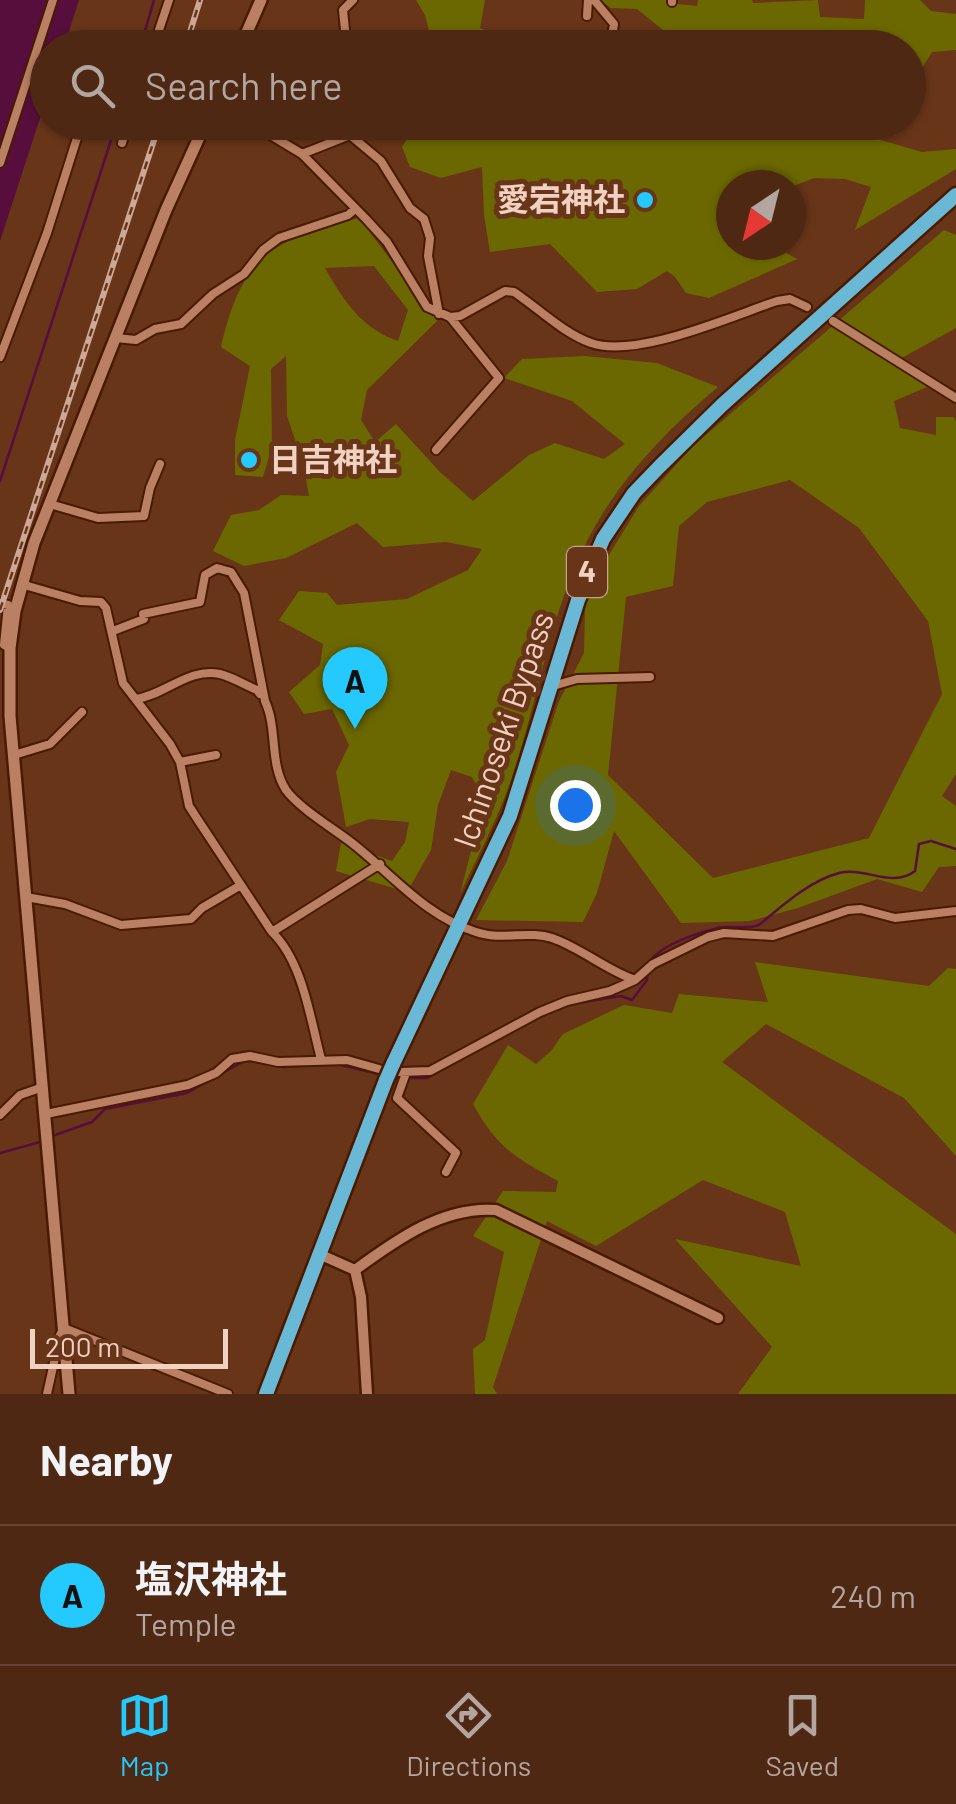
<!DOCTYPE html>
<meta charset="utf-8">
<style>
body{margin:0;font-family:Barlow,"Noto Sans JP",sans-serif;background:#583421;color:#f1f3f6}
.compass{position:absolute;left:716px;top:170px;width:90px;height:90px;border-radius:50%;background:#4e2813;box-shadow:0 2px 8px #0004;rotate:215deg}
.scale{position:absolute;left:30px;bottom:25px;width:198px;box-sizing:border-box;padding-left:10px;border:5px solid #f1d1c2;border-top:0;font-size:28px;line-height:35px;white-space:nowrap;color:#f1d1c2;-webkit-text-stroke:8px #683519;paint-order:stroke}
.you{position:absolute;left:575px;top:805px;width:35px;height:35px;margin:-25px;border:8px solid #fff;border-radius:50%;background:#1a73e8;box-shadow:0 0 0 15px #1a73e833}
.badge{display:grid;place-items:center;width:65px;height:65px;border-radius:50%;background:#24c9fe;color:#111;font-size:32px;font-weight:700}
.pin{position:absolute;translate:-50% -82px;filter:drop-shadow(0 2px 5px #0008)}
.pin::after{content:'';position:absolute;top:52px;width:35px;height:30px;background:inherit;clip-path:polygon(0 0,100% 0,50% 100%)}
.list{margin:0;padding:0;list-style:none}
h2{display:flex;justify-content:space-between;align-items:center;height:130px;margin:0;padding:0 40px;font-size:42px}
h2 small{font-size:32px;font-weight:400;color:#b3a6a0}
.list li{display:grid;grid-template-columns:65px 1fr auto;gap:30px;align-items:center;box-sizing:border-box;height:140px;padding:0 40px;border-top:2px solid #654433}
.list b{display:block;font-size:38px;white-space:nowrap}
.list p{margin:0;font-size:32px;white-space:nowrap;color:#b3a6a0}
.list em{font-size:32px;font-style:normal;color:#b3a6a0}
.icon{flex:none;width:55px;height:55px;fill:none;stroke:currentColor;stroke-width:2;stroke-linecap:round;stroke-linejoin:round}
.map{position:relative;flex:none;width:956px;height:1394px;overflow:hidden}
.search{position:absolute;background:#4e2813;box-shadow:0 2px 8px #0004;left:30px;right:30px;top:30px;height:110px;display:flex;align-items:center;gap:25px;box-sizing:border-box;padding:0 35px;border-radius:55px;color:#b3a6a0;font-size:38px}
.sheet{height:270px;background:#4e2813}
nav{display:flex;justify-content:space-around;align-items:center;box-sizing:border-box;height:140px;border-top:2px solid #654433;background:#4e2813;font-size:28px;color:#b3a6a0}
nav a{display:grid;justify-items:center;gap:5px}
nav .on{color:#24c9fe}
.map>svg:first-child{display:block}
</style>
<div class="map">
<svg width="956" height="1394" viewBox="0 0 956 1394">
<rect width="100%" height="100%" fill="#683519"/>
<path fill="#6c6801" fill-rule="evenodd" d="M416,0H485L480,28L523,45V47H433L425,15Z
M600,0H676L677,4L697,6L698,0H752L753,3L818,0L820,17L864,19L865,0H920L931,11L956,14V50L932,52L909,89L908,48L684,47L637,9L611,8Z
M609,122L620,127L624,122L852,123L853,132L922,152L956,149V169L855,230L871,187L845,179L814,178L791,187L731,185V245H787L781,250L797,259L709,298L686,293L675,277L667,271L637,289L597,292L550,244L490,252L484,215L482,167L441,178L410,167L402,147L417,123Z
M359,218L437,321L367,390L361,420L375,442L396,424L440,472L473,501L529,455L555,443L604,459L625,444L572,401L504,378L522,359L585,356L657,363L718,387C665,431 617,482 586,543C551,613 539,694 515,768C502,811 479,853 460,894L484,800L472,777L451,770L438,805L431,850L407,892L336,871L341,843L392,861L405,842L409,822L370,819L346,827L336,772L349,745L332,709L304,714L289,692L320,665L323,644L279,620L299,591L327,593L337,605L407,599L468,570L482,549L446,542L383,547L357,523L286,558L244,566L213,551L231,515L259,510L281,495L309,496L303,463L287,416L286,356L271,369L272,447L263,477L235,475V440L250,366L221,347C242,255 272,240 359,218ZM374,266L408,310L398,341C362,329 343,300 325,268Z
M944,230L956,235V328L898,360L927,387L894,401L900,428L936,435V417H954L956,422V774L942,796L956,806V866L939,867L922,892L877,879L798,908L750,921L681,923L614,831L597,893L583,922L476,920L507,861L559,701L584,653L585,606L601,568L639,506L693,446ZM790,480L859,528L928,621L942,694L869,838L713,878L608,775L626,597L673,586L679,526L707,502Z
M755,962L929,986L948,968L956,969V1156L904,1098L766,1024L722,1062L956,1234V1394H738L772,1347L675,1239L801,1266L785,1212L703,1180L596,1246L547,1221L493,1387L497,1394H475L473,1349L485,1340L504,1252L473,1236L503,1191L556,1192L558,1181C516,1158 497,1148 473,1104L508,1045L536,1064L551,1051L563,1034L624,1005L672,1013L679,994L768,1002Z"/>
<path fill="#570e3c" d="M0,0H79L64,47L48,48L47,97L0,241Z"/>
<g fill="none" stroke-linecap="round" stroke-linejoin="round">
<path stroke="#570e3c" stroke-width="2.5" d="M140,48L154,0
M0,481L117,122
M647,966C656,946 697,933 718,928C732,925 746,930 759,925C782,906 809,881 839,873C864,866 892,889 915,871L919,844L931,841L956,849
M577,1003L621,996L632,1000L647,980V974
M535,1019L569,1004
M337,1064L383,1075
M395,1078H427L480,1049
M55,1135L92,1122L105,1109L187,1093L246,1060L284,1067L314,1065
M0,1153L40,1142"/>
<g stroke="#4a1a00" stroke-width="12">
<path id="minor" d="M594,0L614,24L610,48
M672,0V2
M587,16L588,0
M153,48L169,0
M341,48L346,40L343,10L353,0
M249,122L302,154L366,219L387,242L427,307L450,317L499,378L436,450
M122,143L128,122
M302,154L350,135L381,161L410,208L424,219L430,238L428,256L439,314
M0,163L53,0
M450,317L460,316L505,291L514,292C538,308 563,333 591,343C636,359 732,316 777,301L790,299L807,307
M833,321L956,398
M116,338L136,340L155,329L181,324L213,294L244,274L263,250L279,238L348,215L355,209
M0,357L47,233L82,122
M50,504L98,518L144,516L150,488L160,464
M21,584L80,601L101,602L106,608L123,683L170,744L180,762L189,806L198,820L272,932C303,962 310,1018 321,1059
M0,603L8,605L4,645L10,648
M113,631L144,619L143,614L200,602L205,575L217,568L231,572L244,593L265,701C278,729 269,764 286,790C299,808 334,829 352,843C393,875 425,916 476,932C502,941 529,930 552,938C581,948 606,970 635,980
M553,686L577,679L650,677
M136,699C165,695 189,667 220,674C232,677 245,685 257,690L260,694
M14,755L50,744L82,712
M180,762L216,755
M26,897L65,904L121,925L191,919L202,908L241,885
M272,932L380,864
M400,1072L430,1071L540,1012L567,1001L610,991L635,980L653,964L708,937L724,933L773,936L848,910L861,909L895,918L956,911
M406,1073L397,1098L456,1153L446,1172
M46,1114L188,1085L216,1073L232,1059L250,1056L278,1062L347,1060L379,1069
M0,1115L20,1095L43,1087
M47,1394L60,1335L64,1328L228,1394"/>
</g>
<g stroke="#4a1a00" stroke-width="15">
<path id="tertiary" d="M319,1254L355,1270L361,1297L367,1394
M355,1270C396,1240 443,1206 496,1210L718,1318"/>
</g>
<g stroke="#4a1a00" stroke-width="16">
<path id="secondary" d="M240,48L261,0
M69,1394L10,716V648L15,611L34,543L166,210L206,122"/>
</g>
<g stroke="#4a1a00" stroke-width="19">
<path id="trunk" d="M393,1064L510,816L578,600L603,539L634,493L660,466L722,405L956,195
M266,1394L386,1080"/>
</g>
<use href="#minor" stroke="#ba8063" stroke-width="8"/>
<use href="#tertiary" stroke="#ba8063" stroke-width="10"/>
<use href="#secondary" stroke="#ba8063" stroke-width="11"/>
<use href="#trunk" stroke="#68b8d6" stroke-width="14"/>
<g stroke="#cda896" stroke-width="6">
<path id="rail" d="M185,48L200,0
M0,610L160,122"/>
</g>
<use href="#rail" stroke="#683519" stroke-width="2.5" stroke-dasharray="8" stroke-linecap="butt"/>
<g stroke="#4a1a00" stroke-width="19" stroke-linecap="butt">
<path id="trunk-bridge" d="M386,1080L393,1064"/>
</g>
<use href="#trunk-bridge" stroke="#68b8d6" stroke-width="14"/>
</g>
<g fill="#24c9fe" stroke="#683519" stroke-width="4">
<circle cx="645" cy="200" r="10"/>
<circle cx="249" cy="460" r="10"/>
</g>
<g text-anchor="middle" stroke-width="10" stroke-linejoin="round" paint-order="stroke">
<rect fill="#683519" stroke="#c8a28f" stroke-width="2.5" x="567" y="547" width="40" height="50" rx="8"/>
<g font-size="30" font-weight="bold" fill="#f1d1c2">
<text x="587" y="582">4</text>
</g>
<g font-size="32" font-weight="bold" fill="#f1d1c2" stroke="#683519" text-anchor="end">
<text x="625" y="211">愛宕神社</text>
<text x="269" y="471" text-anchor="start">日吉神社</text>
</g>
<g font-size="32" fill="#f1d1c2" stroke="#683519">
<text transform="translate(504 730) rotate(-71)" y="11">Ichinoseki Bypass</text>
</g>
</g>
</svg>
<svg class="compass" viewBox="-18 -18 36 36"><path d="M0-13l5 13h-10z" fill="#e53935"/><path d="M0 13l5-13h-10z" fill="#b3a6a0"/></svg>
<div class="scale">200 m</div>
<div class="you"></div>
<div class="pin badge" style="left:355px;top:729px">A</div>
<div class="search"><svg class="icon" aria-label="search" viewBox="0 0 24 24"><circle cx="10" cy="10" r="6"/><path d="M15 15l6 6"/></svg>Search here</div>
</div>
<section class="sheet">
<h2>Nearby<small></small></h2>
<ul class="list">
<li><span class="badge">A</span><div><b>塩沢神社</b><p>Temple</p></div><em>240 m</em></li>
</ul>
</section>
<nav>
<a class="on"><svg class="icon" aria-label="map" viewBox="0 0 24 24"><path d="M3 6l6-2 6 2 6-2v14l-6 2-6-2-6 2zM9 4v14M15 6v14"/></svg>Map</a>
<a><svg class="icon" aria-label="directions" viewBox="0 0 24 24"><path d="M12 3l9 9-9 9-9-9zM9 14v-3h6M13 9l2 2-2 2"/></svg>Directions</a>
<a><svg class="icon" aria-label="saved" viewBox="0 0 24 24"><path d="M7 4h10v16l-5-4-5 4z"/></svg>Saved</a>
</nav>
